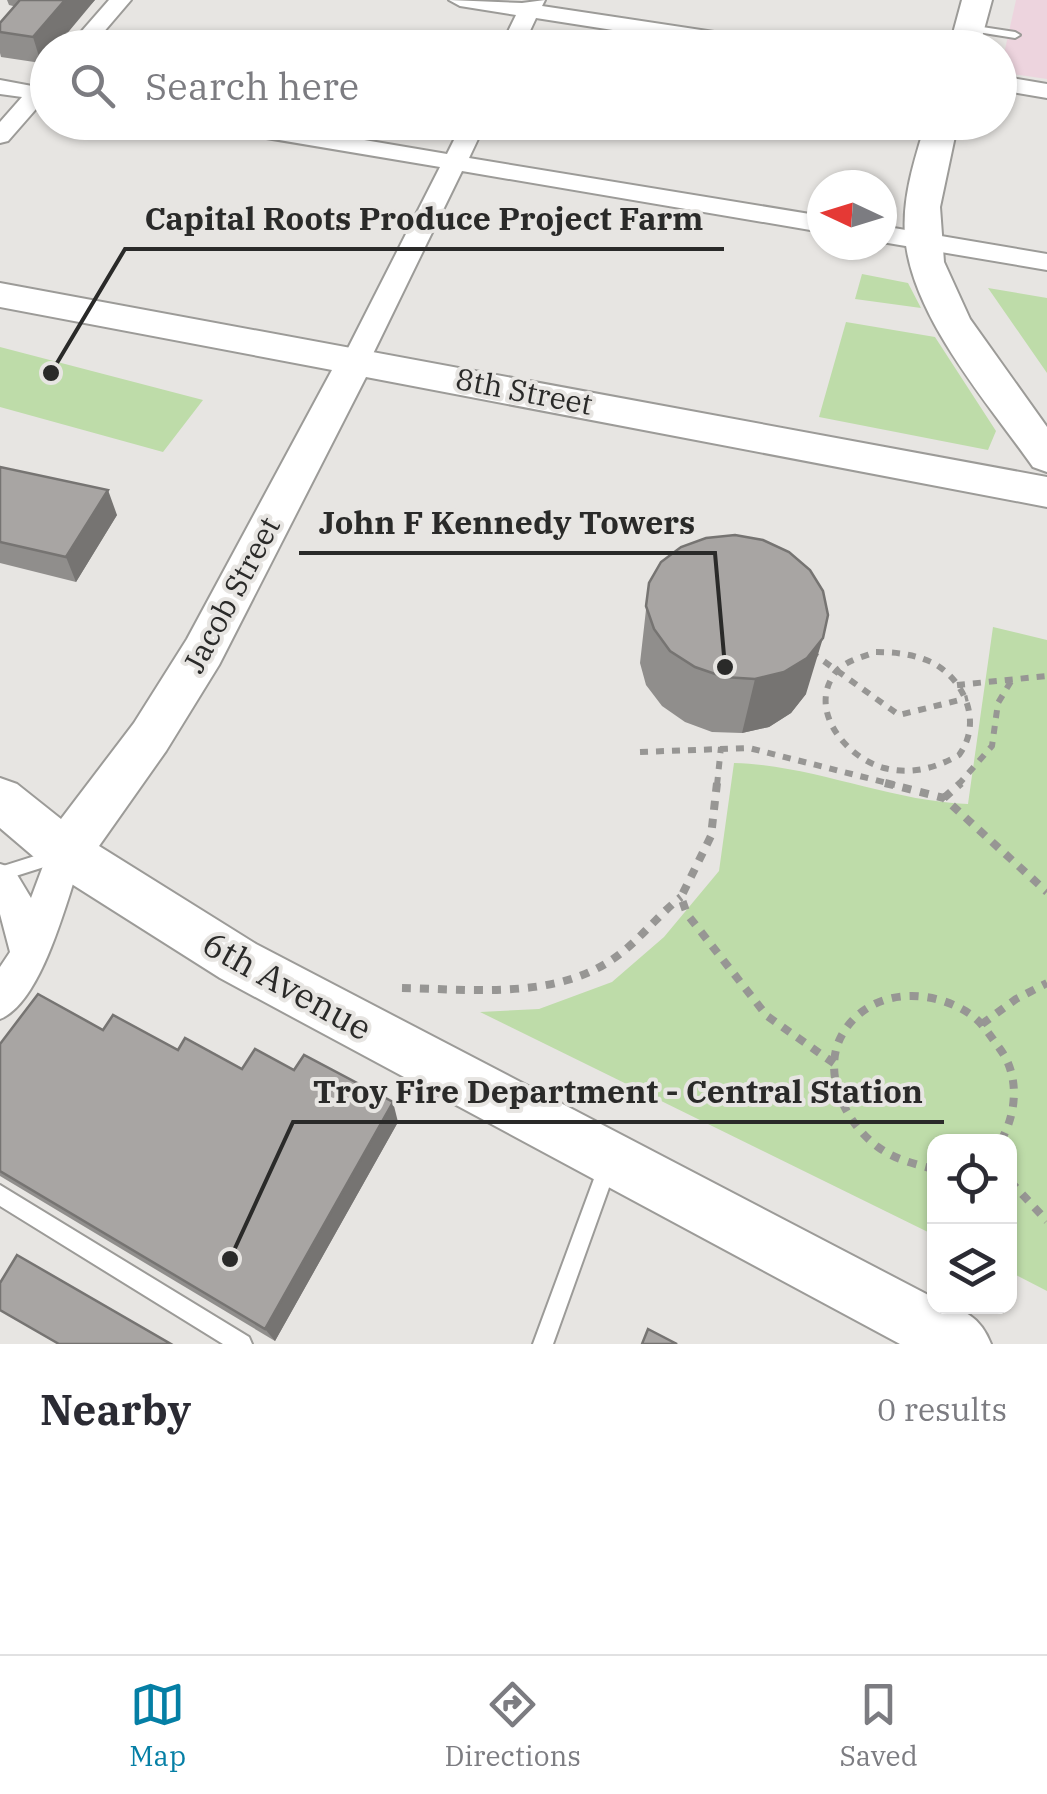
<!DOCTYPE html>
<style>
body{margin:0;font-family:"IBM Plex Serif",serif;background:#f7f7f7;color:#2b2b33}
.controls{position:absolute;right:30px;bottom:30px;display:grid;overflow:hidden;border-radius:20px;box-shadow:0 2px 8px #0004}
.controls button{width:90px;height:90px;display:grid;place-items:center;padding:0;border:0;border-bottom:2px solid #e1e1e2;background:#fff;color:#2b2b33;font:50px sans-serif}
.compass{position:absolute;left:807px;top:170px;width:90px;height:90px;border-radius:50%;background:#fff;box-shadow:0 2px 8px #0004;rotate:274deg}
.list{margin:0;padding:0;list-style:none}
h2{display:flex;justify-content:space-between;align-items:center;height:130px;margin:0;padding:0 40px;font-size:42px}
h2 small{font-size:32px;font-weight:400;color:#7c7c81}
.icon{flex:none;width:55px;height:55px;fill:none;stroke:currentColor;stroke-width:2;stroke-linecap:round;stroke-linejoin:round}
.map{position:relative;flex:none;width:1047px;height:1344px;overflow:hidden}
.search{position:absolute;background:#fff;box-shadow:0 2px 8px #0004;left:30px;right:30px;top:30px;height:110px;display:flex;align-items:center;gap:25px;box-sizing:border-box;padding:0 35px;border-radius:55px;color:#7c7c81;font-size:38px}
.sheet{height:310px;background:#fff}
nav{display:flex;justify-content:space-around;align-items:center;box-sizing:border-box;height:140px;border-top:2px solid #e1e1e2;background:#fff;font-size:28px;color:#7c7c81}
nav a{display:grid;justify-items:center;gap:5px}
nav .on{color:#057fa5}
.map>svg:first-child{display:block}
</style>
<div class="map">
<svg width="1047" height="1344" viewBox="0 0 1047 1344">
<rect width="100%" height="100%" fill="#e7e5e2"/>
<path fill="#edd4de" d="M1016,0H1047V79L1000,72Z"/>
<path fill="#bedca9" d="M862,274L908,283L921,308L855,299Z
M988,288L1047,298V373Z
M846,322L935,337L996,431L988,450L819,417Z
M0,347L203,400L163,452L0,407Z
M993,627L1047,640V1291L1010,1272V1142H934V1235L480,1012L539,1009L612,982L664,937L719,871L734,763C813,765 888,801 968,804Z"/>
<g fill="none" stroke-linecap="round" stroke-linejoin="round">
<g stroke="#9c9b98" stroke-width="4">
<path id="lane" d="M969,25L1015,32L1020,35L1015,38L965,30L964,28Z
M57,849L63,851L65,856L63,861L0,881V867Z
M607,1159L614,1161L616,1168L553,1344H533L598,1168L600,1161Z
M0,1185L249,1337L252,1344H223L0,1206Z"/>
</g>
<g stroke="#9c9b98" stroke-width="4">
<path id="street" d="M109,0H131L90,48H67Z
M449,0L522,3L545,0L542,6L774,41L785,48H728L536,18L522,48H500L516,15L460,6Z
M48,75V102L43,101L8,141L0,143V122L22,97L0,94V80L32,86Z
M1000,76L1047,84V98L1000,90Z
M202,122H258L447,154L463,122H486L469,158L822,216V232L462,171L370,360L366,367H346L342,360L440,167L213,129Z
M882,226L1047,254V270L882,242Z
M65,837L78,842L83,853C68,895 43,1002 0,1019V967L10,952L0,914V864L13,868L31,898L52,842Z"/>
</g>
<g stroke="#9c9b98" stroke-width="4">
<path id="secondary" d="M962,0H992L979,48H949Z
M926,122H958L940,207L944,262L970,319L1047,427V472L1033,467C988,403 910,315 905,235C902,197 915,158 926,122Z
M0,283L1047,477V507L366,377L219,665L166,751L99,846L256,944L934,1298V1306C963,1306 981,1318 991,1344H900L220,978L48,869L0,828V778L17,784L61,819L134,723L187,639L332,370L0,307Z"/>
</g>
<path stroke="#979694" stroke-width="6" stroke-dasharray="8 8" stroke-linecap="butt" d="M811,652L899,715L968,698
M876,652C895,652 913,654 931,662C965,679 983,723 959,755C936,768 911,775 884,768C847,758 807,711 835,673C844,661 862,657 876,652Z
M957,685L1047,676
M640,752L749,748L895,785
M717,785L721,747
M958,785L992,746L998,703L1013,678"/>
<path stroke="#979694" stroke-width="8" stroke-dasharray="9 9" stroke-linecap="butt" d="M717,783L711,836L681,897L687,914L767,1016L835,1064
M885,783L944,798L1047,892
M944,798L961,783
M402,988C470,989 553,1000 613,959C638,942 657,916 681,897
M982,1024L1016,999L1047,983
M934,1169C914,1164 894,1159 878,1147C845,1123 820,1071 843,1033C870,988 930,987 970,1014C983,1023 991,1037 1000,1049C1020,1076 1017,1114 1000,1142
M1010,1181L1047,1221"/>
<use href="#lane" fill="#fff" fill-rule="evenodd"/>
<use href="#street" fill="#fff" fill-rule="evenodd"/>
<use href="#secondary" fill="#fff" fill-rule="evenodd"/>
</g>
<path fill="#908e8c" d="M7,0H95L48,48V56L41,63L1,57L0,53V23L13,8V6L9,5Z
M0,467L117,515L76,582L0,563Z
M649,583L806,694L791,713L769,727L742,733L712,732L685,722L662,706L646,685L640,663Z
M103,1030L242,1069L294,1070L398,1122L275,1341L0,1176V1044Z"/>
<path fill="#767472" d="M65,0H95L55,48H48V56L41,63L33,37Z
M108,490L117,515L76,582L66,557Z
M823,638L806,694L791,713L769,727L742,733L755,679Z
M393,1102L398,1122L275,1341L265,1329Z"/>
<path fill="#a8a5a3" stroke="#767472" stroke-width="2.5" d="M20,0H65L33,37L0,32V23Z
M0,467L108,490L66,557L0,542Z
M735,535L763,540L789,552L810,570L823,591L828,615L823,638L807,658L784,672L755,679L724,677L695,667L670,651L654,629L646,606L649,583L661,562L681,547L706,538Z
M38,994L103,1030L113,1015L178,1050L185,1038L242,1069L255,1049L294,1070L304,1055L393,1102L265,1329L0,1171V1044Z
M17,1255L171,1344H59L0,1310V1283Z
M648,1329L677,1344H642Z"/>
<g text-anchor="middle" stroke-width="8" stroke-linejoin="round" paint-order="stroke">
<g font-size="30" fill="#2a2a29" stroke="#e7e5e2">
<text transform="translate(524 392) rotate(11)" y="10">8th Street</text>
<text transform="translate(232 595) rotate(-62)" y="10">Jacob Street</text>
</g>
<g font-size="35" fill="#2a2a29" stroke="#e7e5e2">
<text transform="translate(287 986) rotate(29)" y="12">6th Avenue</text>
</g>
</g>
<path fill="none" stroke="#2a2a29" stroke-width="4" d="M51 373L125 249H724M725 667L715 553H299M230 1259L293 1122H944"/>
<g fill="#2a2a29" stroke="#e7e5e2" stroke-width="4">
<circle cx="51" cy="373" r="10"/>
<circle cx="725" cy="667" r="10"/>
<circle cx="230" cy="1259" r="10"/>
</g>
<g font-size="32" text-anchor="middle" font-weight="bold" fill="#2a2a29" stroke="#e7e5e2" stroke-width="8" stroke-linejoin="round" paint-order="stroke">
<text x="424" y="230">Capital Roots Produce Project Farm</text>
<text x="507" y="534">John F Kennedy Towers</text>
<text x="618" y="1103">Troy Fire Department - Central Station</text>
</g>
</svg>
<div class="controls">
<button><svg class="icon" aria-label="locate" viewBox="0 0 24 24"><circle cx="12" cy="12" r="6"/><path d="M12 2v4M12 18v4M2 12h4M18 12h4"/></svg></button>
<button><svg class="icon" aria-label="layers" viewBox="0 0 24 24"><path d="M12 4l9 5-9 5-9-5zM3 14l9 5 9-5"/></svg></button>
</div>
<svg class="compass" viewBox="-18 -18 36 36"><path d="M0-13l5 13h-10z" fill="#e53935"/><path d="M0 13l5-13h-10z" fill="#7c7c81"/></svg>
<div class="search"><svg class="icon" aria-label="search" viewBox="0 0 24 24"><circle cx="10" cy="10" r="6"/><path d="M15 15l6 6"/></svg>Search here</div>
</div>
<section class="sheet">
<h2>Nearby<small>0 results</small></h2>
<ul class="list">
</ul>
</section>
<nav>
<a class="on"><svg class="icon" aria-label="map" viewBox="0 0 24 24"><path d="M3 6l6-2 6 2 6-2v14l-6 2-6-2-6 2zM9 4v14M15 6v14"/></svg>Map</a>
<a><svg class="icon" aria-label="directions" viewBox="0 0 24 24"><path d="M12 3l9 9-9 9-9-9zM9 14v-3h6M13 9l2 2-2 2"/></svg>Directions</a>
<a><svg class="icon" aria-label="saved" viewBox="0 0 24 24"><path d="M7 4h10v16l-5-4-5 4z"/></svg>Saved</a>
</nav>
